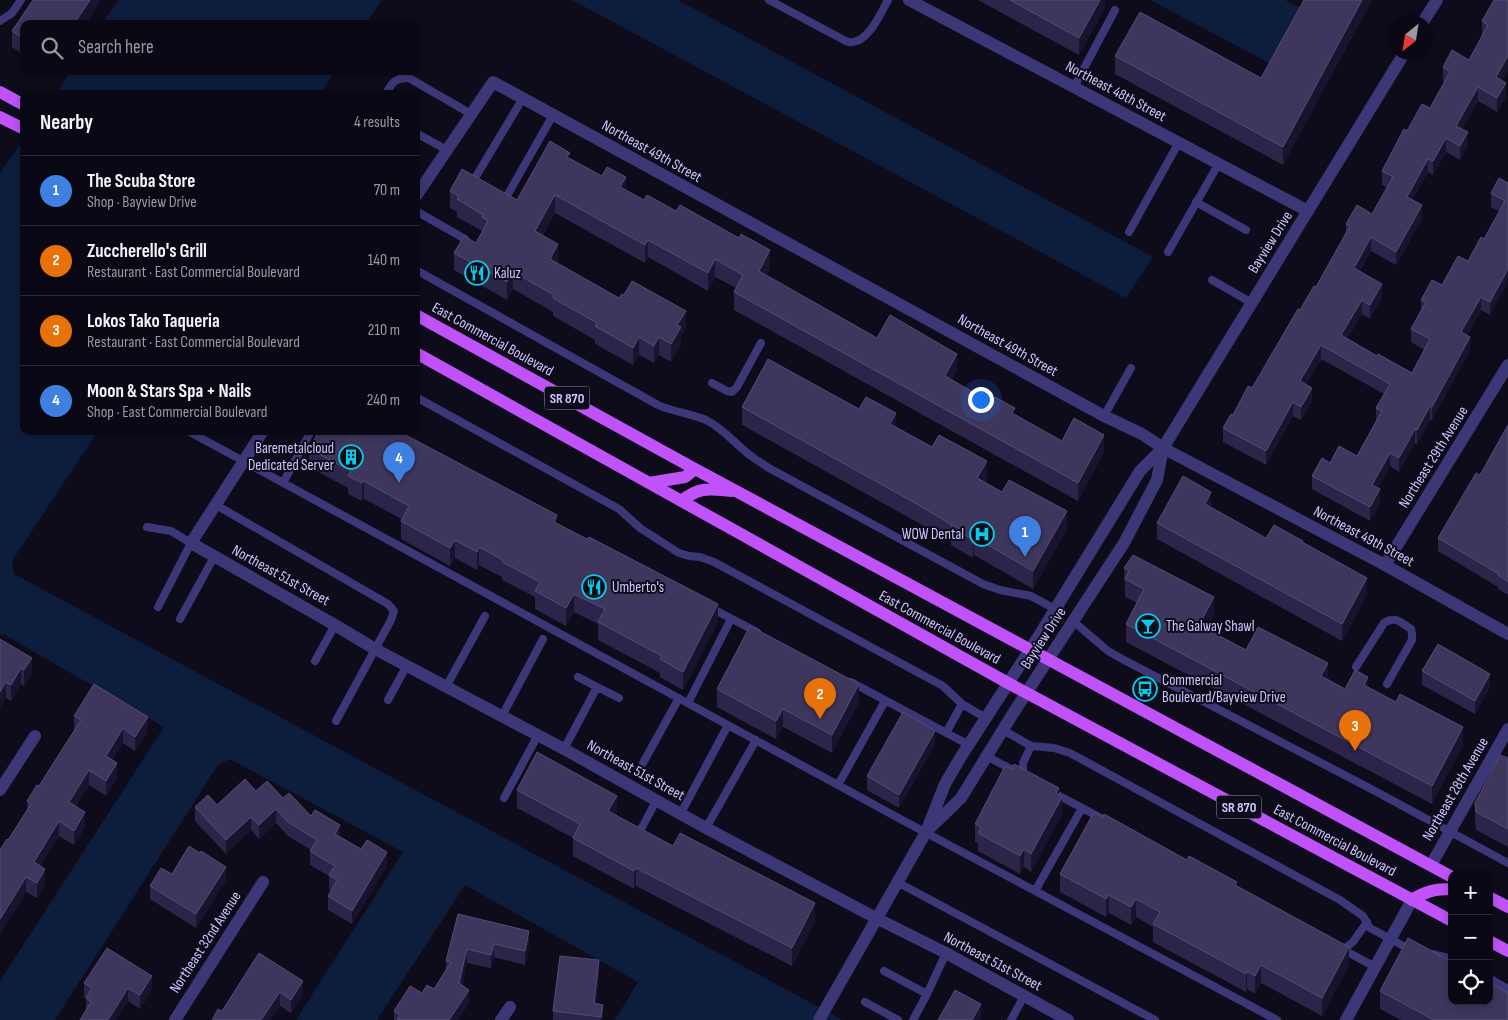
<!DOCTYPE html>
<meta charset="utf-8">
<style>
body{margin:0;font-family:"Sofia Sans Condensed",sans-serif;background:#181622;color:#f1f3f6}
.controls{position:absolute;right:15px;bottom:15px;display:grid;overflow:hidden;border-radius:10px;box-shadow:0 2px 8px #0003}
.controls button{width:45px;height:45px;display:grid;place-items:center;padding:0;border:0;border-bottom:1px solid #2a2934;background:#0a0814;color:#f1f3f6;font:25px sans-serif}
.compass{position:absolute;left:1388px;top:15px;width:45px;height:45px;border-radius:50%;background:#0a0814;box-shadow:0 2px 8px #0003;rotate:210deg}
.you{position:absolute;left:980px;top:399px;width:18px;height:18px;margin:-12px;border:4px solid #fff;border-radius:50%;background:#1a73e8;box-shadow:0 0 0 8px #1a73e833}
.badge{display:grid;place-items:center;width:32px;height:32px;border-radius:50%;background:#2563eb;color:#fff;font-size:16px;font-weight:700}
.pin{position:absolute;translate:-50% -41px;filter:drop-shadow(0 1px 2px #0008)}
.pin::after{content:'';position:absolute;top:26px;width:18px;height:15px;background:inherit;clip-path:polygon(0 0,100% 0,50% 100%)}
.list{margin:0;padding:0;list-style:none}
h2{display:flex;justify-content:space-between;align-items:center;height:65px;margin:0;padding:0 20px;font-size:21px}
h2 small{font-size:16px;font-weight:400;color:#999aa0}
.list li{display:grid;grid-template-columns:32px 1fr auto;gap:15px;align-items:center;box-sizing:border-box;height:70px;padding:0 20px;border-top:1px solid #2a2934}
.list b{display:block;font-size:19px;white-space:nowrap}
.list p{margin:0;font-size:16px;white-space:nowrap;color:#999aa0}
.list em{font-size:16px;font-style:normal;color:#999aa0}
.icon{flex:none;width:28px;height:28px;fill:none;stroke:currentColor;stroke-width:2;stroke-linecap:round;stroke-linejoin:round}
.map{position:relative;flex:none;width:1508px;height:1020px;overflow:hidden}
.search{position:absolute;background:#0a0814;box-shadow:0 2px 8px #0003;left:20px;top:20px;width:400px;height:55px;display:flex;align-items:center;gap:12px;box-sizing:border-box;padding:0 18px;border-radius:10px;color:#999aa0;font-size:19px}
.panel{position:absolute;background:#0a0814;box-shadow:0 2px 8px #0003;left:20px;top:90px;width:400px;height:345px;border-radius:10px}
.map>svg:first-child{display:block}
</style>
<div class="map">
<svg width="1508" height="1020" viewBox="0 0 1508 1020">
<rect width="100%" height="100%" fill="#0e0b1b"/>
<path fill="#0d1e3d" d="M118,0H382L366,24H102Z
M572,0H678L1153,257L1126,298Z
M1150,0H1285L1309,12L1273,65Z
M71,71H335L320,94H56Z
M24,139V431H98L12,561L14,574L843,1020H615L638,982L465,885L377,1020H296L403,852L230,759L218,765L55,1020H0V981L164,727L5,635L0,634V173Z"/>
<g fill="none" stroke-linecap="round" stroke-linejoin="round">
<path stroke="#3c3878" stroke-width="8" d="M769,0L842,39C844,40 846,42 849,42C867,45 881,13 888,0
M0,21L12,13L21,0
M1074,87L1115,10
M386,94C392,82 395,78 409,78L471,114
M416,133L447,150
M472,183L523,98
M504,201L553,115
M1196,202L1246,230
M416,211L465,239
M1129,232L1179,142
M1168,252L1219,163
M416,270L658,405C673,412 690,413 706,420C724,429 735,444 751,456C756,460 762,463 767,467L983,584L1000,590L1031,596L1055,609
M1212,280L1252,303
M712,383L727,391L732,392L737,387L761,343
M416,397L619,509L640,528L679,553L689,556L700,557L714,562L943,686L962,704L986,718
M1104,416L1131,368
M188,431L904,821L1277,1020
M283,483L311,431
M216,505L388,604L394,611L391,620L336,721
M147,527L171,531L191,543L158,607
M709,607L757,632
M180,619L214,557
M1073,621L1108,651L1122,659L1375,791L1508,863
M315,661L335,625
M1356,667L1384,623C1395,615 1401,623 1411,629L1412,634V640L1387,684
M851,682L969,745
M446,687L485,616
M597,687L619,698
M388,700L407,665
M688,703L731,619
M502,716L543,639
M1003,730L1031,746L1054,748L1070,753L1340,900L1363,916L1370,928L1411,950
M946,733L962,704
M564,749L597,687L578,677
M986,756L1013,770
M643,763L679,698
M1023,776V763L1031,746
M838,785L885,701
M1054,793L1101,818
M504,798L538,735
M681,813L728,725
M706,828L756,740
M638,835L657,799
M897,882L1155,1020
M1035,891L1082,808
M1342,949L1375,967
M1343,950L1353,942L1367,922
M1432,954L1452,959
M884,971L927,994
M1489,978L1508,989
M865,1002L898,1020
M913,1020L927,994L946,953
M1011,1020L1024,996"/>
<path stroke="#3c3878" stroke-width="12" d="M909,0L1308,211
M416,196L493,82L1104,416L1142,434L1163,448L1385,565L1508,634
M263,431L191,543L335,625L375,649L564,749L706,828L876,918L946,953L1068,1020
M1385,565L1508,365
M0,790L35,736
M1431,865L1508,729
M175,1020L263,882
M501,1020L510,1007
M1346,1020L1412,900"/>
<path stroke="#3c3878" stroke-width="12" d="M1423,22L1437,0
M929,829L961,798L1012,715L1124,543L1157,480L1163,448
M819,1020L926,832L945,784L962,755L1040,634L1140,471L1163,448L1405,52"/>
<path stroke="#bf52f9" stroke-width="12" d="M0,92L24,105
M0,117L24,129
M416,315L695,469L1452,877
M416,353L1008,683L1452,921
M649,483L685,477L695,469
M681,501C701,486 709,489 732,491
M1489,897L1508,907
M1412,900C1425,891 1436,889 1452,889
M1489,941L1508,951"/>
</g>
<path fill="#2c2449" d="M33,0H101L85,24H24V55L12,47V31Z
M978,0H1105V8L1079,55Z
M1304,0H1372L1283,165L1115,74V56L1261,78Z
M1508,0V70L1502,80L1506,96L1497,112L1478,101L1462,129L1468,146L1460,160L1446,152L1433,175L1428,172L1412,200L1422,219L1396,265L1371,251L1359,272L1382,298L1370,319L1362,314L1347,339L1377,356L1412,373L1424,350L1411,342V329L1421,310V300L1442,285L1468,261L1484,239L1499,211L1491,207V193L1508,183L1490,315L1481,310L1467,336L1470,351L1432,420H1430L1417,444L1415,443L1399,472L1390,466L1378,488L1380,503L1370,521L1312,489V476L1330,463L1357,456L1376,421V408L1384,394L1321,359L1306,384L1312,402L1301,420L1293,416L1266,465L1223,442V428L1252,388L1300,310L1316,287L1346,232V224L1372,214L1387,188L1382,185V171L1407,131L1430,108L1444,82L1443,81V67L1469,60L1483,36L1482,35V21Z
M570,159L626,190L770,268L766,276L877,338L957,371L952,380L992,403L1062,441L1104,452L1078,501L734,310V292L736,288L715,277L708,291L648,257L645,263L555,213L543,235L558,261L557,263L619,298L686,328L681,337V345L671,362L659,355L654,363L639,355L633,365L595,344V340L553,316V312L513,289L507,300L454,270V253L476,243L482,233V231L457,217V212L450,208V191L517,200Z
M742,407L859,409L896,427L987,479L985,483L1067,529L1033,589L974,555L973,558L951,545V542L915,521L742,425Z
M1508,425V595L1498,589V587L1438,551V538L1480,475Z
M309,449L557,523L718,622L683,690L660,677V673L598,640V624L574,612L566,626L535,609V597L502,580V577L479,565L477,570L455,558L450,566L401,539V521L402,519L364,499L362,501L348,494V488L309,467Z
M1211,508L1266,538L1303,542L1367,595L1342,641L1157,539V523Z
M1124,568L1214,615L1206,629L1246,650L1328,679L1345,689L1368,688L1463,745L1432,804L1126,642V624L1137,603L1125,597Z
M0,639L32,674L24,686L21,684L11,701L6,698Z
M1422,671L1490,687L1475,714L1422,685Z
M717,689L859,702L832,753L783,727L776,739L717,707Z
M74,716L148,732L135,751L123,743L112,760L117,778L106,796L89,785L76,806L85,827L74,845L59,836L40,866L45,884L37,898L26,892L0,934V850L8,840L27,810V801L39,786L74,731Z
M935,744L899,808L867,790V776Z
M1508,758V847L1476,830L1475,821V803Z
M517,790L617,814L616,815L673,846L815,921L792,966L636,886L634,889L573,856V838L517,808Z
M256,791L283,798L311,816L340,837L387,866L352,924L328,910V896L331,890L329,889V876L310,865V851L311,850L288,836L276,823L259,839L251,830L226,854L195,821V807L217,805Z
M1059,795L1062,815L1031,872L1024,867L1020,874L978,851V843L975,842V824Z
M172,874L226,880L196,928L150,899V886Z
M1060,874L1237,886L1349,965L1322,1016L1261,983L1255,994L1247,989L1246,992L1153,942V927L1136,917L1131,925L1109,913L1106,917L1060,892Z
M458,914L529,945L525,965L494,957L491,968L467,963L462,985L469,1003L458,1020H394V1011L422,993L434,989L446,970V961Z
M259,953L303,995L291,1013L280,1006L270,1020H212L222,1011Z
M599,974L596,1004L603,1005V1020H553V1011Z
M84,983L152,990L140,1009L128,1001L116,1020H80L86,1011V998L84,997Z
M1380,991L1508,1020H1401L1380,1009Z"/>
<path fill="#19132e" d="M90,0H101L85,24H74Z
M1100,0H1105V8L1079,55V38Z
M1362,0H1372L1283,165V147Z
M1508,56V70L1496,91V77Z
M1506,83V96L1497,112V98Z
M1478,87V101L1456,139V126Z
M1468,132V146L1460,160V146Z
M1446,138V152L1433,175V161Z
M1428,159V172L1407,210V197Z
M626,177V195L620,187Z
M555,195V213L535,248V231Z
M1422,205V219L1396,265V252Z
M1371,237V251L1354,282V268Z
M648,240V257L645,263V245Z
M558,244V261L550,276V259Z
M770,250V268L759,289V271Z
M715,259V277L708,291V273Z
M1508,269V283L1490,315V302Z
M513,272V289L507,300V282Z
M1382,284V298L1370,319V305Z
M1481,297V310L1461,346V332Z
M1362,300V314L1341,349V335Z
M686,311V328L681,337V345L671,362V344L677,325Z
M639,337V355L633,365V348Z
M659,337V355L654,363V346Z
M1470,337V351L1432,420V407Z
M1321,345V359L1300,395V381Z
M957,354V371L945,394V376Z
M1312,388V402L1301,420V407Z
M1293,402V416L1266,465V451Z
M1430,406V420L1417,444V430Z
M896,413V431L890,424Z
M1415,429V443L1399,472V458Z
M1104,435V452L1078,501V483Z
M1390,453V466L1372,499V485Z
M987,461V479L977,496V478Z
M364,481V499L362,501V483Z
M1380,489V503L1370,521V507Z
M1211,492V508L1205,504Z
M1067,511V529L1033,589V571Z
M557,515V533L554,522Z
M974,537V555L973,558V540Z
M455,540V558L450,566V548Z
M479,547V565L477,570V552Z
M1367,578V595L1342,641V624Z
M574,594V612L566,626V608Z
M1214,597V615L1199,643V625Z
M718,604V622L683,690V672Z
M32,658V674L24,686V670Z
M1328,663V681L1321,676Z
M21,668V684L11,701V685Z
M1490,674V687L1475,714V701Z
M1368,677V695L1364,685Z
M6,682V698L0,708V692Z
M859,684V702L832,753V735Z
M783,709V727L776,739V721Z
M148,717V732L135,751V737Z
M1463,727V745L1432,804V786Z
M123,728V743L106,770V756Z
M935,731V744L899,808V795Z
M117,763V778L106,796V781Z
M89,770V785L69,817V802Z
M1059,788V803L1062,797V815L1031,872V854Z
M617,796V814L608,829V811Z
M276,809V823L259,839V825Z
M85,812V827L74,845V831Z
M251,817V830L226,854V840Z
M59,821V836L34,877V862Z
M340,825V839L335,834Z
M1024,849V867L1020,874V856Z
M387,852V866L352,924V911Z
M226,867V880L196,928V914Z
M636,868V886L634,889V871Z
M45,869V884L37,898V883Z
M26,877V892L0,934V919Z
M1109,895V913L1106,917V899Z
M1136,899V917L1131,925V907Z
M815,903V921L792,966V948Z
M529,931V945L525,965V951Z
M494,944V957L491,968V955Z
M1349,947V965L1322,1016V998Z
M467,949V963L459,997V983Z
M599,960V974L594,1017V1003Z
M1261,965V983L1255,994V976Z
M1247,971V989L1246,992V974Z
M152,976V990L140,1009V995Z
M303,981V995L291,1013V1000Z
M128,988V1001L116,1020H108Z
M469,990V1003L458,1020H449Z
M280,992V1006L270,1020H261Z
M981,1004V1020H972Z
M603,1005V1020H601Z"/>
<path fill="#3e365c" stroke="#544c75" d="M33,0H90L74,24H24V39L12,31Z
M1010,0H1100L1079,38Z
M1304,0H1362L1283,147L1115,56L1140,12L1261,78Z
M1494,0H1508V56L1496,77L1506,83L1497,98L1478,87L1456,126L1468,132L1460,146L1446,138L1433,161L1428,159L1407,197L1422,205L1396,252L1371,237L1354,268L1382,284L1370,305L1362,300L1341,335L1377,356L1378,354L1412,373L1430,339L1411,329L1426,302L1421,300L1432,280L1442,285L1458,256L1468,261L1481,237L1484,239L1505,201L1491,193L1499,178L1508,183V269L1490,302L1481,297L1461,332L1470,337L1432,407L1430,406L1417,430L1415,429L1399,458L1390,453L1372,485L1380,489L1370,507L1312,476L1322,458L1330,463L1339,446L1357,456L1382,411L1376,408L1390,384L1321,345L1300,381L1312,388L1301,407L1293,402L1266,451L1223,428L1231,414L1233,415L1248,386L1252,388L1298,309L1300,310L1314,286L1316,287L1350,226L1346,224L1357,205L1372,214L1393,177L1382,171L1404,129L1407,131L1422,104L1430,108L1450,72L1443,67L1452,50L1469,60L1488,25L1482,21Z
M550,141L570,153L567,157L602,176L607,167L626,177L620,187L644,200L647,195L676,211L680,205L739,238L741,234L770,250L759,271L877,338L890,315L957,354L945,376L992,403L995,397L1015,408L1012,413L1062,441L1074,418L1104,435L1078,483L734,292L743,275L715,259L708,273L648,240L645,245L555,195L535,231L558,244L550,259L619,298L622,294L624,295L632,281L686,311L677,325L681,327L671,344L659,337L654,346L639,337L633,348L595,326L597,323L553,298L554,295L513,272L507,282L454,253L464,236L476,243L488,221L482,217L483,215L457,199L459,196L450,191L462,169L517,200Z
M768,359L859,409L866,397L896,413L890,424L932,447L939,435L987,461L977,478L1002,492L1009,480L1067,511L1033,571L974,537L973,540L951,527L952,525L915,503L742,407Z
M1508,425V525L1506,528L1508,529V582L1498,575L1499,574L1438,538L1476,473L1480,475Z
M319,431H398L557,515L554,522L587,539L589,537L718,604L683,672L660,659L662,656L598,622L605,609L574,594L566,608L535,591L540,582L502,562L503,560L479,547L477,552L455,540L450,548L401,521L409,506L364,481L362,483L348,476L351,471L309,449Z
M1183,476L1211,492L1205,504L1266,538L1274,525L1303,541L1302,542L1367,578L1342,624L1157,523Z
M1133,555L1214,597L1199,625L1246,650L1258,627L1328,663L1321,676L1345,689L1355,670L1368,677L1364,685L1396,702L1400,694L1463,727L1432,786L1126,624L1144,589L1125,579L1129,571L1124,568Z
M750,626L859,684L832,735L783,709L776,721L717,689Z
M0,639L32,658L24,670L21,668L11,685L6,682L0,692Z
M1438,644L1490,674L1475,701L1422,671Z
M94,684L148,717L135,737L123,728L106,756L117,763L106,781L89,770L69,802L85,812L74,831L59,821L34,862L45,869L37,883L26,877L0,919V850L7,839L8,840L31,804L27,801L37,785L39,786L81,720L74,716Z
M903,712L935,731L899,795L867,776Z
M537,752L617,796L608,811L673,846L680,833L815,903L792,948L636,868L634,871L573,838L580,824L517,790Z
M1500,755L1508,758V829L1476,812L1475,803Z
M1014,764L1059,788L1056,793L1062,797L1031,854L1024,849L1020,856L978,833L981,827L975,824L1005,766L1012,769Z
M245,779L256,791L267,781L283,798L289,793L311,816L315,810L340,825L335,834L361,849L367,840L387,852L352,911L328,896L337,880L329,875L335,866L310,851L317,840L288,822L276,809L259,825L251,817L226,840L195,807L208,795L217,805Z
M1094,812L1103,817L1104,814L1187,860L1189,856L1237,882L1235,885L1349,947L1322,998L1261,965L1255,976L1247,971L1246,974L1153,924L1160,912L1136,899L1131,907L1109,895L1106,899L1060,874Z
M189,846L200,853L201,851L226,867L196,914L150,886L161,868L172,874Z
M458,914L529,931L525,951L494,944L491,955L467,949L459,983L469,990L449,1020H397L400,1015L394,1011L410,986L422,993L427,985L434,989L451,962L446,961Z
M1408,938L1452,962V1001H1489V982L1508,993V1020H1434L1380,991Z
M107,948L152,976L140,995L128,988L108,1020H80L91,1002L86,998L92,988L84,983Z
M259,953L303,981L291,1000L280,992L261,1020H212L218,1009L222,1011Z
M560,956L599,960L594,1003L603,1005L601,1017L553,1011Z
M955,990L981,1004L972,1020H938Z"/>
<defs>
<g id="restaurant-ring" transform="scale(1.25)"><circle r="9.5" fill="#0e0b1b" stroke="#08cbe8" stroke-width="1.5"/><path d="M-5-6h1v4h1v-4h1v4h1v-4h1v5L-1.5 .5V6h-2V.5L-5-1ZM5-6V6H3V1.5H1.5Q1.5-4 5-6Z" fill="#08cbe8"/></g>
<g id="building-ring" transform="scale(1.25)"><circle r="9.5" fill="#0e0b1b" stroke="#08cbe8" stroke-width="1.5"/><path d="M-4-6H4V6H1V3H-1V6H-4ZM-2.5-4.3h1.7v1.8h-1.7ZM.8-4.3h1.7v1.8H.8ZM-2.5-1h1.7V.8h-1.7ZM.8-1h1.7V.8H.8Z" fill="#08cbe8"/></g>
<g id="hospital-ring" transform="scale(1.25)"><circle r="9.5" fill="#0e0b1b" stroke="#08cbe8" stroke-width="1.5"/><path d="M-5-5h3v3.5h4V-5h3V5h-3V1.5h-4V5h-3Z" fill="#08cbe8"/></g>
<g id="bar-ring" transform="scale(1.25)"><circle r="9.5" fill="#0e0b1b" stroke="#08cbe8" stroke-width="1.5"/><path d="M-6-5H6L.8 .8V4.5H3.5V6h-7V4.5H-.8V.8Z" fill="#08cbe8"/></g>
<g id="bus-ring" transform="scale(1.25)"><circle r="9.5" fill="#0e0b1b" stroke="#08cbe8" stroke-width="1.5"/><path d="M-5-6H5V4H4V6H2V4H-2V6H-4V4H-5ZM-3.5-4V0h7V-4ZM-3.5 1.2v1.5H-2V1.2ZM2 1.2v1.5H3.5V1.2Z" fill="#08cbe8"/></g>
</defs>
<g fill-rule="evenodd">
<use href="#restaurant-ring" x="477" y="273"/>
<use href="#building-ring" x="351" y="457"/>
<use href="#hospital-ring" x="982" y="534"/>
<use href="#restaurant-ring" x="594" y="587"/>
<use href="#bar-ring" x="1148" y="626"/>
<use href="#bus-ring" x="1145" y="689"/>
</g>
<g text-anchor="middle" stroke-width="4" stroke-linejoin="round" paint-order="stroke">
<g fill="#0e0b1b" stroke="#958fb9" stroke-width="1">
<rect x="544.5" y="386.5" width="45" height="23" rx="4"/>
<rect x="1216.5" y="795.5" width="45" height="23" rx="4"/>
</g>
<g font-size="14" font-weight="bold" fill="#cfc7fd">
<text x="567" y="403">SR 870</text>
<text x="1239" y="812">SR 870</text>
</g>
<g font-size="15" fill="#cfc7fd" stroke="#0e0b1b">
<text transform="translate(1116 91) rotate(28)" y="5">Northeast 48th Street</text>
<text transform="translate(652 151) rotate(29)" y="5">Northeast 49th Street</text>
<text transform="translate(1270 242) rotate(-58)" y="5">Bayview Drive</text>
<text transform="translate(493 339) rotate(29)" y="5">East Commercial Boulevard</text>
<text transform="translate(1008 345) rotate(29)" y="5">Northeast 49th Street</text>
<text transform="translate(1433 457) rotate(-58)" y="5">Northeast 29th Avenue</text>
<text transform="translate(1364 536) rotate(28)" y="5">Northeast 49th Street</text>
<text transform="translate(281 575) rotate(29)" y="5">Northeast 51st Street</text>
<text transform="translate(940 627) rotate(29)" y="5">East Commercial Boulevard</text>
<text transform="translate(1043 638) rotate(-57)" y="5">Bayview Drive</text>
<text transform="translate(636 770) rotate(29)" y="5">Northeast 51st Street</text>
<text transform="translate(1455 789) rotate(-60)" y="5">Northeast 28th Avenue</text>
<text transform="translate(1335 840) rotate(28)" y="5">East Commercial Boulevard</text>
<text transform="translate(205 942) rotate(-57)" y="5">Northeast 32nd Avenue</text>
<text transform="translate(993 961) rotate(28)" y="5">Northeast 51st Street</text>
</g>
<g font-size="15" fill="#cfc7fd" stroke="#0e0b1b" text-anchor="start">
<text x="494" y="278">Kaluz</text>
<text x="334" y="453" text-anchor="end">Baremetalcloud<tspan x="334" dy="17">Dedicated Server</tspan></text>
<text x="964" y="539" text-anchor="end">WOW Dental</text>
<text x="612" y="592">Umberto's</text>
<text x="1166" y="631">The Galway Shawl</text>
<text x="1162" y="685">Commercial<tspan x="1162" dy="17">Boulevard/Bayview Drive</tspan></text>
</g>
</g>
</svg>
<div class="controls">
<button>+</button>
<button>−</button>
<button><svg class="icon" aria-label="locate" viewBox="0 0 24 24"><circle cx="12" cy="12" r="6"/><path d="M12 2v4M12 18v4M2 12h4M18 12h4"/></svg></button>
</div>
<svg class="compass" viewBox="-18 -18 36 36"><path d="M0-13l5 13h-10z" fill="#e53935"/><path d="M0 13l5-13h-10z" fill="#999aa0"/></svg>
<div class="you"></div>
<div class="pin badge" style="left:1025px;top:557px;background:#3f7fe0">1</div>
<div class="pin badge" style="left:820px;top:719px;background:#e8710a">2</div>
<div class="pin badge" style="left:1355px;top:751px;background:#e8710a">3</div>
<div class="pin badge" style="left:399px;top:483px;background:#3f7fe0">4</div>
<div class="search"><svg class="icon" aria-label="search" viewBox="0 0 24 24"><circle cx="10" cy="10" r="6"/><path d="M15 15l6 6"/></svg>Search here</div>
<section class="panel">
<h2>Nearby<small>4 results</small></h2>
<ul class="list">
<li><span class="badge" style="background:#3f7fe0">1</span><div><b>The Scuba Store</b><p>Shop · Bayview Drive</p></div><em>70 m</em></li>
<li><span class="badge" style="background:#e8710a">2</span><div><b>Zuccherello's Grill</b><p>Restaurant · East Commercial Boulevard</p></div><em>140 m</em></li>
<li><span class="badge" style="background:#e8710a">3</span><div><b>Lokos Tako Taqueria</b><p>Restaurant · East Commercial Boulevard</p></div><em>210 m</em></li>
<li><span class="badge" style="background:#3f7fe0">4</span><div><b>Moon &amp; Stars Spa + Nails</b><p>Shop · East Commercial Boulevard</p></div><em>240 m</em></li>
</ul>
</section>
</div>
